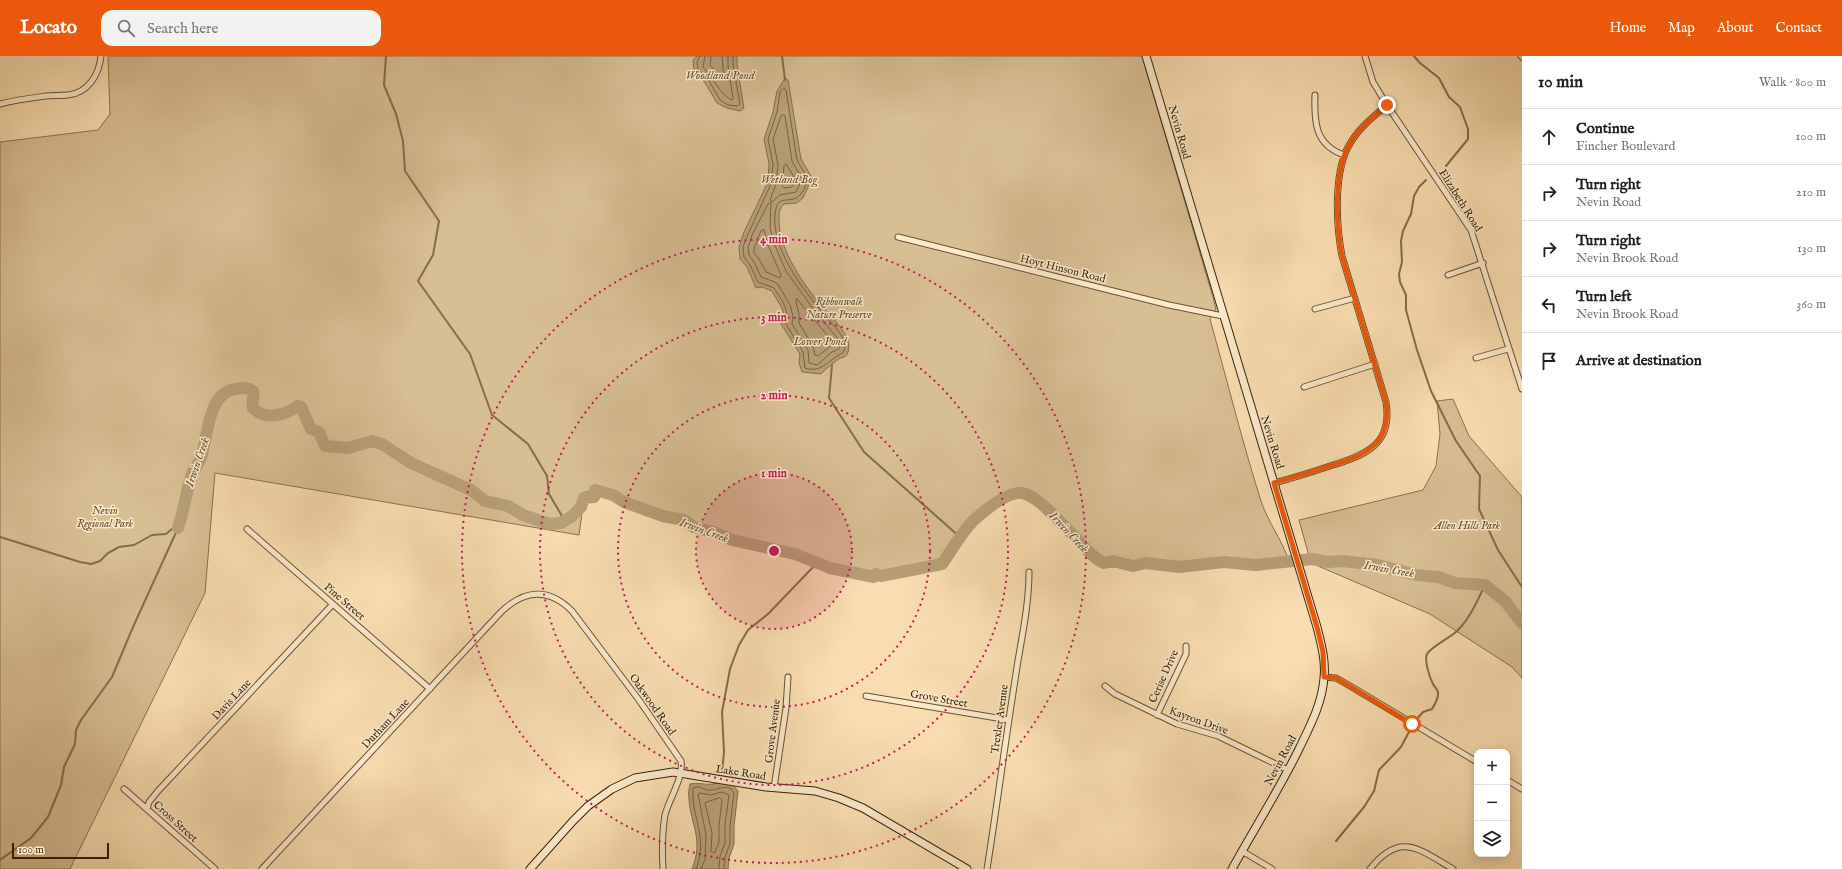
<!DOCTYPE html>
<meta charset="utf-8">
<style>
body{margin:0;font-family:"IM FELL English",serif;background:#f2f2f2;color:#202124}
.controls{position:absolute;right:12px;bottom:12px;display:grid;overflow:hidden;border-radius:8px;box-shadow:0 2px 10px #0003}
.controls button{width:36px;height:36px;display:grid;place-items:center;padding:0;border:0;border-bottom:1px solid #e0e0e0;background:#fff;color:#202124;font:20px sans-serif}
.scale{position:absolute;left:12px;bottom:10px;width:97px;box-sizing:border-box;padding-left:4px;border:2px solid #382405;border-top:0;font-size:11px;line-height:14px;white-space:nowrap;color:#382405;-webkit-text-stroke:3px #fbe9cc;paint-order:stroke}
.stop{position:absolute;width:12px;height:12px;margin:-9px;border:3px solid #ea580c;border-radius:50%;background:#fff}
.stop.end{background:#ea580c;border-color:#fff;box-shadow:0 1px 4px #0008}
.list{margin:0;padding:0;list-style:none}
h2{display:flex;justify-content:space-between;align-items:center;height:52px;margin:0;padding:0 16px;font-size:17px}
h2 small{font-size:13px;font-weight:400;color:#757577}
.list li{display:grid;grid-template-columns:26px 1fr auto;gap:12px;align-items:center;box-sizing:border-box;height:56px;padding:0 16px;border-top:1px solid #e0e0e0}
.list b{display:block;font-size:15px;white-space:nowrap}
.list p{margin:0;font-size:13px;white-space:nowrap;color:#757577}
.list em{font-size:13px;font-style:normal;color:#757577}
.icon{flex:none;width:22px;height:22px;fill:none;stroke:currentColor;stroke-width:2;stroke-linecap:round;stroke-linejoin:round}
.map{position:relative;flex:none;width:1522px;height:813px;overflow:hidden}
header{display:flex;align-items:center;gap:24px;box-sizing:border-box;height:56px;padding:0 20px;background:#ea580c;color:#fff}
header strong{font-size:19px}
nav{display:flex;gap:22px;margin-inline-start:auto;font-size:14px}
.search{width:280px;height:36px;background:#f2f2f2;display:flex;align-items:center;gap:10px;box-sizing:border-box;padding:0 14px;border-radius:12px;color:#757577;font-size:15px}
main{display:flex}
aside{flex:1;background:#fff}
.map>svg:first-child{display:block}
</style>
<header>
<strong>Locato</strong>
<div class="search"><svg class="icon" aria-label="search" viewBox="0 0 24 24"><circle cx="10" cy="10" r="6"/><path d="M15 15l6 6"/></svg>Search here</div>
<nav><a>Home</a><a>Map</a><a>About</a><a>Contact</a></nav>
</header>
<main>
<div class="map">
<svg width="1522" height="813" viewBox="0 0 1522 813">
<rect width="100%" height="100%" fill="#f9ddb0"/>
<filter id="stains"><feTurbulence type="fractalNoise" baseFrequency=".005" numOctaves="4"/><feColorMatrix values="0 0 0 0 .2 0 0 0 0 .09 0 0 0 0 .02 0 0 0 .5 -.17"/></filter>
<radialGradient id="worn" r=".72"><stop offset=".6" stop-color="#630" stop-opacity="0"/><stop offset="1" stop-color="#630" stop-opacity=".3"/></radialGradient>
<path fill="#d8be93" stroke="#88714c" d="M108,0H1142L1212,238L1216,253L1210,263C1227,324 1242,385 1261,445C1268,466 1282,484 1289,505L1255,509L1224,506L1179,511L1146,507L1133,510L1113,505L1104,507C1091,501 1084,490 1073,479C1061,468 1038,440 1022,437C1007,435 983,456 973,465C961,477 952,494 942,508L881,520L876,518L874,521L830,512L795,498L732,484L713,476L694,471L684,464L663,460L624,446L613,439L595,434L585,436L579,479L215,417L205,537L70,813H0V86L98,74L110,58Z
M1453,343L1469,380L1522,441V622L1512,611L1430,558L1311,507L1299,464L1423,434L1436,410L1440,378L1437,345Z"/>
<path fill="#b79e76" stroke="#846d49" d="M697,0H737V9L744,52L740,55L727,52L717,47L704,25L694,14L693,4Z
M785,22L788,24L801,103L812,122L803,142L797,147L784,148C779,152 779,158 779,165C779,193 804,230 822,250C830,259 839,268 845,278C848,283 850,290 848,296C847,302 841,301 837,304C832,308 825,313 821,318L802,316L799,307L800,298L781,268L784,260L782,252L772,235L762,231L756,232L747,211L740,203L739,191L744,176L768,126L769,108L764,83L773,56L777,35Z
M721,726L733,729L738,735L734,770V788L729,802L728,813H692C704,783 691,771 689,743C688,738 689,733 690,728C704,726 706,731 721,726Z"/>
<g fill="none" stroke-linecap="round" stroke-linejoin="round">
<path stroke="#78613e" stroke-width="1" d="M700,0L697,6L698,13L708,23L720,44L728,49L738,50L740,48L733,9V0
M705,0L703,11C712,20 721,40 732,44L733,42L728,10V0
M711,0L710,9L722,24L724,22L722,0
M784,32L786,34L797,104L808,123C806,128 804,135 800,139C790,150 777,135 775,159C772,191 799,228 818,251C825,261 835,269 841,279C845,285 846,291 843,297C830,302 822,318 805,312L803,296L786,268C790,254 781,243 774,232L758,226L750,209L744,201L743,191L748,178L771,128L773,108L768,83L777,56L780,36Z
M783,59L785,60L792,105L802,123L796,136L780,139L772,146L770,144L776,128L778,109L773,83L781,60Z
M786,108L796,124L792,131L784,132L782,130L784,110Z
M771,147L770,171L773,185L786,215L814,254L838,283L840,289L839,293L832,296L817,309L809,307L808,294L792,268L793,260L790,249L779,230L775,226L761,221L754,206L749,199L748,192L752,179L768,148Z
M764,174L768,189L781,219L780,222L766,216L759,203L754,197V192L761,175Z
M797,243L833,286L832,289L818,300L815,299L813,290L799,267V258L796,246Z
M720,742L722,744L719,769V786L715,796L713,797L711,795L712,777L705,747Z
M696,813C709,782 691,762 693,732C699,729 702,733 708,734C717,735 718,730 730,732L734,737L730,770V788L725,801L724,813
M701,813L705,803L706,779L698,738L700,737L710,739L722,736L729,739L725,769V787L720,800L719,813"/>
<path stroke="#846d49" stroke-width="2" d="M386,0L384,29L396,58L403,85L405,115L439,165L433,199L418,225L470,298L492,359L528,388L547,420L549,438L562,460L571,461
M782,0L785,24
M1414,0L1420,7L1439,22L1449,41L1460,51L1468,73V83L1446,110
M1426,124L1419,131L1414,140L1411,158L1403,175L1401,185L1402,206L1399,218L1400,226L1406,239V254L1417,294L1431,335L1456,385L1480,420L1479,453L1498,494L1522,531
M832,309L829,342L864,396L961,482
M0,481L80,506L91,508L100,505L108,497L119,491L134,489L152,479L166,478L172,473L178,472
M1416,664L1423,656L1432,653C1435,648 1439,642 1438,636C1437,633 1434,630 1433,628C1430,622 1424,605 1427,598C1431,591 1449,582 1456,576C1470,563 1477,545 1485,529
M722,716L724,696L722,656L730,613L739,589L748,574L768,558L817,507
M1336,785L1364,751L1374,735L1379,714L1401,691L1410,674
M0,804L31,782L48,761L61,729L64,711L75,688L76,674L81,664L112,621L133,571L178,472"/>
<path stroke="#b79e76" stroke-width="12" d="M178,472C184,454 186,436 192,418C194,412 199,408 201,402C208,382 207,336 236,333C243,332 248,331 253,335C255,341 251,345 253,352C265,365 286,359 298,350L301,351L311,373L319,376L325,390L348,392L372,385L382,388L411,407L471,434L485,445L508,450L523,459L549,468L561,467L571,461L581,451L584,442L594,441L595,434L613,439L624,446L663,460L684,464L694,471L713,476L732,484L795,498L830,512L874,521L876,518L881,520L942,508C952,494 961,477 973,465C983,456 1007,435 1022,437C1038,439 1061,468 1073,479C1084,490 1091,501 1104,507L1113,505L1133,510L1146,507L1179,511L1224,506L1255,509L1312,503L1328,506L1342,505L1378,509L1416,519L1438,521L1455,527L1485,529L1505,545L1522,567"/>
<g stroke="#685230" stroke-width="7">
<path id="street" d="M1365,0L1373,26L1387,49L1471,174L1522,333
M1521,0L1522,1
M1315,39C1314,66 1315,89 1344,99
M0,48C15,44 31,42 46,40C53,39 60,40 68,39C88,37 99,19 101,0
M898,181L1169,249L1223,260
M1448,219L1483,207
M1315,253L1355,242
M1476,302L1508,293
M1304,331L1375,308
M1274,427C1293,422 1312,416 1330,410C1365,399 1393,389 1386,346L1342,200C1336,168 1333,113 1351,86C1360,71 1374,60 1387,49
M247,473L430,633
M1324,621L1336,622L1345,627L1477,706
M1105,630L1115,638L1177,668L1218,680L1288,714
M866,640L1009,664
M1157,659L1186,598V590
M1507,724L1522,733
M774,732L786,652L788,621
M124,733L215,813
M147,753L149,746L158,735L333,548
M1242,795L1272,813
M262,813L501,556C524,534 548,531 572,555L639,644L681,705C684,721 669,743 665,759C662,777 662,795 663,813
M987,813C997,750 1005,687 1015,624C1020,588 1029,553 1029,516
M1370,813C1400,775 1419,793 1453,813"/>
</g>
<g stroke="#382405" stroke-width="9">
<path id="secondary" d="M1146,0L1317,571C1321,587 1326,605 1324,622C1322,648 1310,670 1299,693C1279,734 1254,773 1232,813
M530,813L573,765L588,750L612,733L635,722L673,716L766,731L815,735L839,742L863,752L967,813"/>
</g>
<use href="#street" stroke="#fbe9cc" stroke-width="5"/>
<use href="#secondary" stroke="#fbe9cc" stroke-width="7"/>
</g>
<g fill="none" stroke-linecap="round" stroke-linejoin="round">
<path stroke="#ea580c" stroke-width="5" d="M1387,49C1374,60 1360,71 1351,86C1333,113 1336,169 1342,200L1386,346C1392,389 1365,399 1330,410C1312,416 1293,421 1274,427L1317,571L1323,596L1324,621L1336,622L1412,668"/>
</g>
<circle cx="774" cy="495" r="78" fill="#c2185b" fill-opacity=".12"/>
<g fill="none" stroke="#c2185b" stroke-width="2" stroke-dasharray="2 4">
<circle cx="774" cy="495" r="78"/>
<circle cx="774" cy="495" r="156"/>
<circle cx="774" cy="495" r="234"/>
<circle cx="774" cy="495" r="312"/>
</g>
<g text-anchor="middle" stroke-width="3" stroke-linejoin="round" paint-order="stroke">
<g font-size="11" fill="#382405" stroke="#fbe9cc">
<text transform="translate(1180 76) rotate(74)" y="4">Nevin Road</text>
<text transform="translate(1461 144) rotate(58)" y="4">Elizabeth Road</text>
<text transform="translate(1063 212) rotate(14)" y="4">Hoyt Hinson Road</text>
<text transform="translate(1273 386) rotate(73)" y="4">Nevin Road</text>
<text transform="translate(345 545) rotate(41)" y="4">Pine Street</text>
<text transform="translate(1163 620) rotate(-66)" y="4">Cerise Drive</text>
<text transform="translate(939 642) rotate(10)" y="4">Grove Street</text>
<text transform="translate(231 643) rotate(-47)" y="4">Davis Lane</text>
<text transform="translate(653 648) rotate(55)" y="4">Oakwood Road</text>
<text transform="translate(999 663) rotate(-82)" y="4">Trexler Avenue</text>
<text transform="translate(1199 664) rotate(20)" y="4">Kayron Drive</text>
<text transform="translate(385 667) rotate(-47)" y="4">Durham Lane</text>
<text transform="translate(772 675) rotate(-83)" y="4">Grove Avenue</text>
<text transform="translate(1280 704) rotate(-62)" y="4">Nevin Road</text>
<text transform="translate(741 716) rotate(9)" y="4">Lake Road</text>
<text transform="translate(176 765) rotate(42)" y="4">Cross Street</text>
</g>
<g font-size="11" font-style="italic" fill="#604a28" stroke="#fbe9cc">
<text x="839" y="249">Ribbonwalk<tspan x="839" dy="13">Nature Preserve</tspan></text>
<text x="105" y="458">Nevin<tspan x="105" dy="13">Regional Park</tspan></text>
<text x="1467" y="473">Allen Hills Park</text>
</g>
<g font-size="12" font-style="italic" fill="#644f2d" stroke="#fbe9cc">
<text x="720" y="23">Woodland Pond</text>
<text x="789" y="127">Wetland Bog</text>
<text x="820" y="289">Lower Pond</text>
<text transform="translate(197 406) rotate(-71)" y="4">Irwin Creek</text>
<text transform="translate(704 474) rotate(20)" y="4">Irwin Creek</text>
<text transform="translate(1069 476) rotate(47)" y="4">Irwin Creek</text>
<text transform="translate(1389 513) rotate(10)" y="4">Irwin Creek</text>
</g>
</g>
<circle cx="774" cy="495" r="6" fill="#c2185b" stroke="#fbe9cc" stroke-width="2"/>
<g font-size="12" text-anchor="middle" font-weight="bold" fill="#c2185b" stroke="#fbe9cc" stroke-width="3" stroke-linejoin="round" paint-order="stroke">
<text x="774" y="187">4 min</text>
<text x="774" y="265">3 min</text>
<text x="774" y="343">2 min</text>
<text x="774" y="421">1 min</text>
</g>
<rect width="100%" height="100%" filter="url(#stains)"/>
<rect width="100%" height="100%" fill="url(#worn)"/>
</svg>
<div class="controls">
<button>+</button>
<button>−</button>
<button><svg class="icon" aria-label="layers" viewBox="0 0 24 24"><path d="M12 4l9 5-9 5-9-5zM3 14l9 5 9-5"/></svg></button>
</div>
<div class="scale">100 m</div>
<div class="stop" style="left:1412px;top:668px"></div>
<div class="stop end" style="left:1387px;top:49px"></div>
</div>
<aside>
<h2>10 min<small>Walk · 800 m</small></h2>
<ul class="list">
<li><svg class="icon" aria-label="ahead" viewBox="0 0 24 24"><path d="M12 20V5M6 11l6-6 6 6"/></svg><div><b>Continue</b><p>Fincher Boulevard</p></div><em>100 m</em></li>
<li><svg class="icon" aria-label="right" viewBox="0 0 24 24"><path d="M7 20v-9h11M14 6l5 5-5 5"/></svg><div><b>Turn right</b><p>Nevin Road</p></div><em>210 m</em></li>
<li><svg class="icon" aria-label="right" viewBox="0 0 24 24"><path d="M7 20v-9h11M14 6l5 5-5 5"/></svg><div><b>Turn right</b><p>Nevin Brook Road</p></div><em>130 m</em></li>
<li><svg class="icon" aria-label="left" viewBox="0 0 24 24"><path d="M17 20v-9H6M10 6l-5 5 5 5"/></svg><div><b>Turn left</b><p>Nevin Brook Road</p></div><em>360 m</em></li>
<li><svg class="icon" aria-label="arrive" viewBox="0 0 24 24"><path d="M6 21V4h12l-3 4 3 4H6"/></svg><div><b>Arrive at destination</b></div></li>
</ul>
</aside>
</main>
